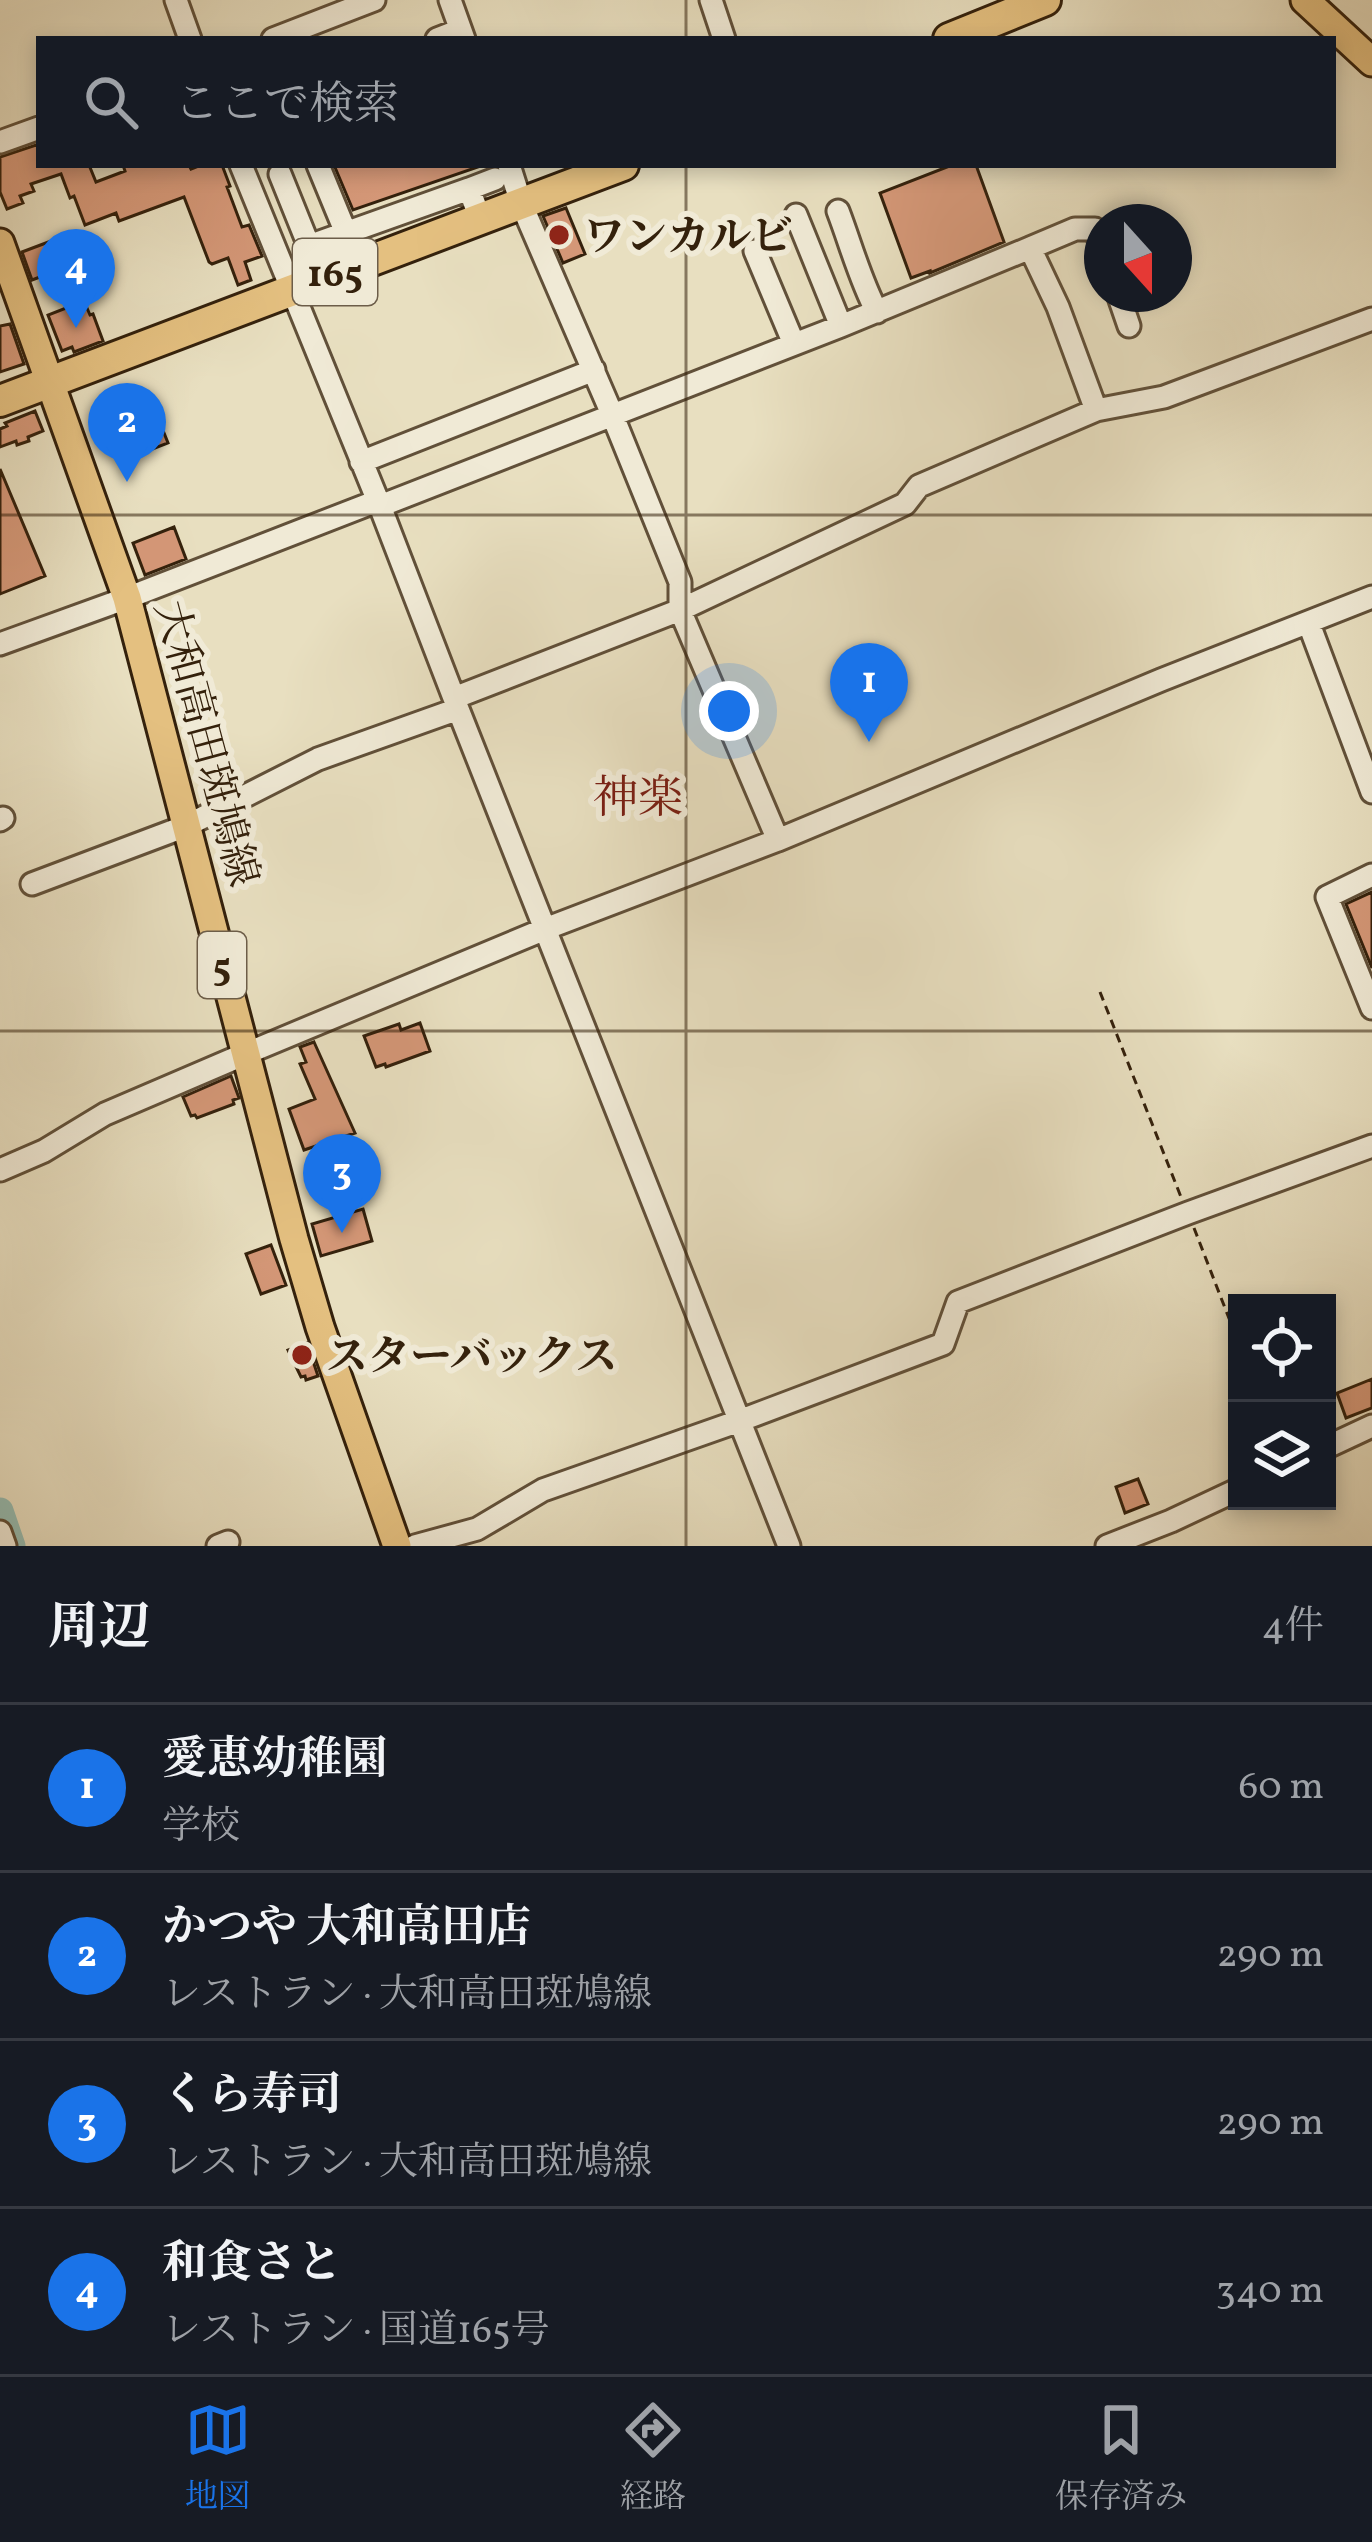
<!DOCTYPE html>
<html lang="ja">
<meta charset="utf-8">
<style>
body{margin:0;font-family:Vollkorn,"Noto Serif JP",serif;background:#20242c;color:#f1f3f6}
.controls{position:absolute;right:36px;bottom:36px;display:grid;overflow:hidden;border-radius:0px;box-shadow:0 6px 18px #0003}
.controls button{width:108px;height:108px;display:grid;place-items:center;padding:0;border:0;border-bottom:3px solid #363941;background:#171b24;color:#f1f3f6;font:60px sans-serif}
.compass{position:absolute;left:1084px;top:204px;width:108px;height:108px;border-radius:50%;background:#171b24;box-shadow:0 6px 18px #0003;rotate:159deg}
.you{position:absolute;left:729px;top:711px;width:42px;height:42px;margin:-30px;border:9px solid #fff;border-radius:50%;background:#1a73e8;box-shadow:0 0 0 18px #1a73e833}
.badge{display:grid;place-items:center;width:78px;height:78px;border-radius:50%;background:#1a73e8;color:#fff;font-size:39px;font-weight:700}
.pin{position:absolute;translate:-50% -99px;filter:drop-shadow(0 3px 6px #0008)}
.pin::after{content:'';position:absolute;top:63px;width:42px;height:36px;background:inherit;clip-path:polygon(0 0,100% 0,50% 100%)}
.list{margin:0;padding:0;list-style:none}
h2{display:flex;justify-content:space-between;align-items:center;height:156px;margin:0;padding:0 48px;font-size:51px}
h2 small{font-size:39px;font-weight:400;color:#9ea1a6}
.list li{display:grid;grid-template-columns:78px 1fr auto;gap:36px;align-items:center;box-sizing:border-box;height:168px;padding:0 48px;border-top:3px solid #363941}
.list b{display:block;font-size:45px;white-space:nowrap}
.list p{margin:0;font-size:39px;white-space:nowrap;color:#9ea1a6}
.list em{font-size:39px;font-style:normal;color:#9ea1a6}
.icon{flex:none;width:66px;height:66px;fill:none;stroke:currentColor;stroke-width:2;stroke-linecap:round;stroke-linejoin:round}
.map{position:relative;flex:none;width:1372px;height:1546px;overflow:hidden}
.search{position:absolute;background:#171b24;box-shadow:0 6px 18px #0003;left:36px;right:36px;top:36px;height:132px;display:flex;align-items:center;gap:30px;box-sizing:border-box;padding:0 42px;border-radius:0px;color:#9ea1a6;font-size:45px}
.sheet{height:828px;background:#171b24}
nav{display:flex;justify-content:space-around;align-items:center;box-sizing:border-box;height:168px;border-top:3px solid #363941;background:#171b24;font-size:33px;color:#9ea1a6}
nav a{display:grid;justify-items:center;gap:6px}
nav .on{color:#1a73e8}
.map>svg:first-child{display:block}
</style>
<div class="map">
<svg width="1372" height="1546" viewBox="0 0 1372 1546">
<rect width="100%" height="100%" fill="#e8dfc0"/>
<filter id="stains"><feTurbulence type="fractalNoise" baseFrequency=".00167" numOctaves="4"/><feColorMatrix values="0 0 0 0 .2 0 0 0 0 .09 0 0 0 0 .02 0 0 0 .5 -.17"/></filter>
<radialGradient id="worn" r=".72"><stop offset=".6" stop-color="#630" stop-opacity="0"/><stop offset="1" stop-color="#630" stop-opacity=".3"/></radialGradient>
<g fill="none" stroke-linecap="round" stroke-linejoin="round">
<path stroke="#97bdb2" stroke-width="27" d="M0,1511L12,1546"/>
</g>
<path fill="#d49777" stroke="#34210c" stroke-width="3" d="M39,144V165H89L96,182L125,171L123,165H189L191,169L201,165H222L230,186L227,187L242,227L249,225L262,256L245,262L251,280L238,285L228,258L212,264L209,262L184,197L119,221L116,213L85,225L74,196L70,198L61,174L31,184L34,191L20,196L23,203L7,209L0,192V157Z
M334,165H478V167L353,210Z
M952,165H976L1004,242L930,273V271L911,278L880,193Z
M566,208L585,254L563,263L543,216Z
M59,238L69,266L32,280L22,252Z
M84,301L90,315L93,314L103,341L74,352L72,347L62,351L48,315Z
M10,324L24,364L0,372V326Z
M35,411L43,431L28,437L29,441L17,445L16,441L0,447V429L7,426L5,423Z
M158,418L168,443L142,453L132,429Z
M0,469L45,576L0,594Z
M174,527L186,559L145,575L133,543Z
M1372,892V968L1346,904Z
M420,1023L430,1051L386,1067L385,1064L376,1067L364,1036L399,1024L401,1030Z
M314,1042L355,1133L304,1150L289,1109L315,1099L300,1064L306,1062L300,1047Z
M231,1076L239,1098L233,1100L234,1104L197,1118L195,1115L191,1116L183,1097Z
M363,1209L372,1241L321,1256L312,1224Z
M271,1245L286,1285L261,1294L246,1254Z
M307,1343L318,1376L306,1380L305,1376L301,1377L288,1350Z
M1372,1379V1408L1346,1418L1337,1393Z
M1138,1479L1148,1504L1125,1513L1116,1487Z"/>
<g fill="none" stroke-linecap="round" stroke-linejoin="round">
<g stroke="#615039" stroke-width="27">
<path id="minor" d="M176,0L190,39
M450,0L464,39
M711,0L724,39
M273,39L374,0
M437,39L460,30
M0,142L39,128
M241,165L380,506L454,698
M318,165L346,233
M509,165L521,203L612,414L680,582V610L778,840
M280,174L309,246L469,189L480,218
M469,189L495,179
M838,211C851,245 860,280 877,312
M796,215L841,326
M1030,248L1075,229H1095L1102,248
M755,251L794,344
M1118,294L1129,326
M361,462L594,370
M380,506L841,326L1030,248L1058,307L1096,410
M1309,624L1372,792
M0,644L127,598L377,501
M458,709L789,1546
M0,820L3,818
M1372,875L1327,897L1372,1008
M32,884L186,826L318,759L458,709L454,698L680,610L905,504L919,486L1096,410L1164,397L1372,319
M0,1170L44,1151L105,1114L245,1054L545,929L778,840L1161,680L1372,597
M1327,1447L1372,1426
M0,1532L5,1546
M218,1546L228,1542
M415,1546L477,1529L543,1490L739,1421L943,1344L958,1302L1188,1213L1372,1146
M1107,1546L1171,1521L1237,1490"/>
</g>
<g stroke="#34210c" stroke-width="33">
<path id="major" d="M1305,0L1372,62
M0,243L127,598L294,1239L320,1327L397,1546"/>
</g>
<g stroke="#34210c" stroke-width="36">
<path id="highway" d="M949,39L1045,0
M0,401L623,165"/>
</g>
<path stroke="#34210c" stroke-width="3" stroke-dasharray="9 6" stroke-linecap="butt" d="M1100,992L1181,1197
M1194,1228L1237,1339"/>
<use href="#minor" stroke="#f0ead6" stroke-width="21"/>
<use href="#major" stroke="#e4c080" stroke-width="27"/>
<use href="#highway" stroke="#e4c080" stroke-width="30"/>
</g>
<path fill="none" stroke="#34210c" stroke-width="3" stroke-opacity="0.55" d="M686,0V39M686,165V1546M0,515H1372M0,1031H1372"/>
<g fill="#8f2418" stroke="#f0ead6" stroke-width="4.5">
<circle cx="559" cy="235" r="12"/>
<circle cx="302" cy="1355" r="12"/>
</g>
<g text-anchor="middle" stroke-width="12" stroke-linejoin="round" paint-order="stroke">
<g fill="#f0ead6" stroke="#6c5d49" stroke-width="3">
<rect x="293" y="239" width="84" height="66" rx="9"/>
<rect x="198" y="932" width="48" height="66" rx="9"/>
</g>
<g font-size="39" font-weight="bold" fill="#34210c">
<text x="335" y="286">165</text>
<text x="222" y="979">5</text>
</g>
<g font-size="42" font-weight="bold" fill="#34210c" stroke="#f0ead6" text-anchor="start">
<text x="583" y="250">ワンカルビ</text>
<text x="326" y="1370">スターバックス</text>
</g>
<g font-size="42" fill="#34210c" stroke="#f0ead6">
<text transform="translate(208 743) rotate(75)" y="15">大和高田斑鳩線</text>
</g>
<g font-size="45" fill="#7a1f14" stroke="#f0ead6">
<text x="638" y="812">神楽</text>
</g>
</g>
<rect width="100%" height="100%" filter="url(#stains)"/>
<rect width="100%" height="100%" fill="url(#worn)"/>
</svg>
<div class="controls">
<button><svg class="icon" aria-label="locate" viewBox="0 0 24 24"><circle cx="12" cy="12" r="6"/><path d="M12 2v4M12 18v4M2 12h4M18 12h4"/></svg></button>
<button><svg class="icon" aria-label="layers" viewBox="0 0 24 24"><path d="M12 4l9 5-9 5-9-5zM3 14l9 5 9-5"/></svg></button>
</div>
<svg class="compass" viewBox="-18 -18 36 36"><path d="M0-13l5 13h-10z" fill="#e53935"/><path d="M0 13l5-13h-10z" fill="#9ea1a6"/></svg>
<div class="you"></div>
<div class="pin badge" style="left:869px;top:742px">1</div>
<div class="pin badge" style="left:127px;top:482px">2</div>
<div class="pin badge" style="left:342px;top:1233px">3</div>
<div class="pin badge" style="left:76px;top:328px">4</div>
<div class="search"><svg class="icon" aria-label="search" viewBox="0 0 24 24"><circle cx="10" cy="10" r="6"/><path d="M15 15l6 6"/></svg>ここで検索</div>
</div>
<section class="sheet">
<h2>周辺<small>4件</small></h2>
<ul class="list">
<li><span class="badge">1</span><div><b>愛恵幼稚園</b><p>学校</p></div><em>60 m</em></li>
<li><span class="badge">2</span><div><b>かつや 大和高田店</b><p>レストラン · 大和高田斑鳩線</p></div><em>290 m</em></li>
<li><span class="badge">3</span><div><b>くら寿司</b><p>レストラン · 大和高田斑鳩線</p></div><em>290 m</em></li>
<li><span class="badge">4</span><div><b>和食さと</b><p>レストラン · 国道165号</p></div><em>340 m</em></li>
</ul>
</section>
<nav>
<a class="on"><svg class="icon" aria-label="map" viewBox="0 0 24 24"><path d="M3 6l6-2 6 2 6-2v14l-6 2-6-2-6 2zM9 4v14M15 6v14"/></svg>地図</a>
<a><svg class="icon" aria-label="directions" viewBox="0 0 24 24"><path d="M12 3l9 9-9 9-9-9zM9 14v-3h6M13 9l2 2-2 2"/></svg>経路</a>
<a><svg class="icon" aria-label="saved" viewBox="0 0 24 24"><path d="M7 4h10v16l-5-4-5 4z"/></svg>保存済み</a>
</nav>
